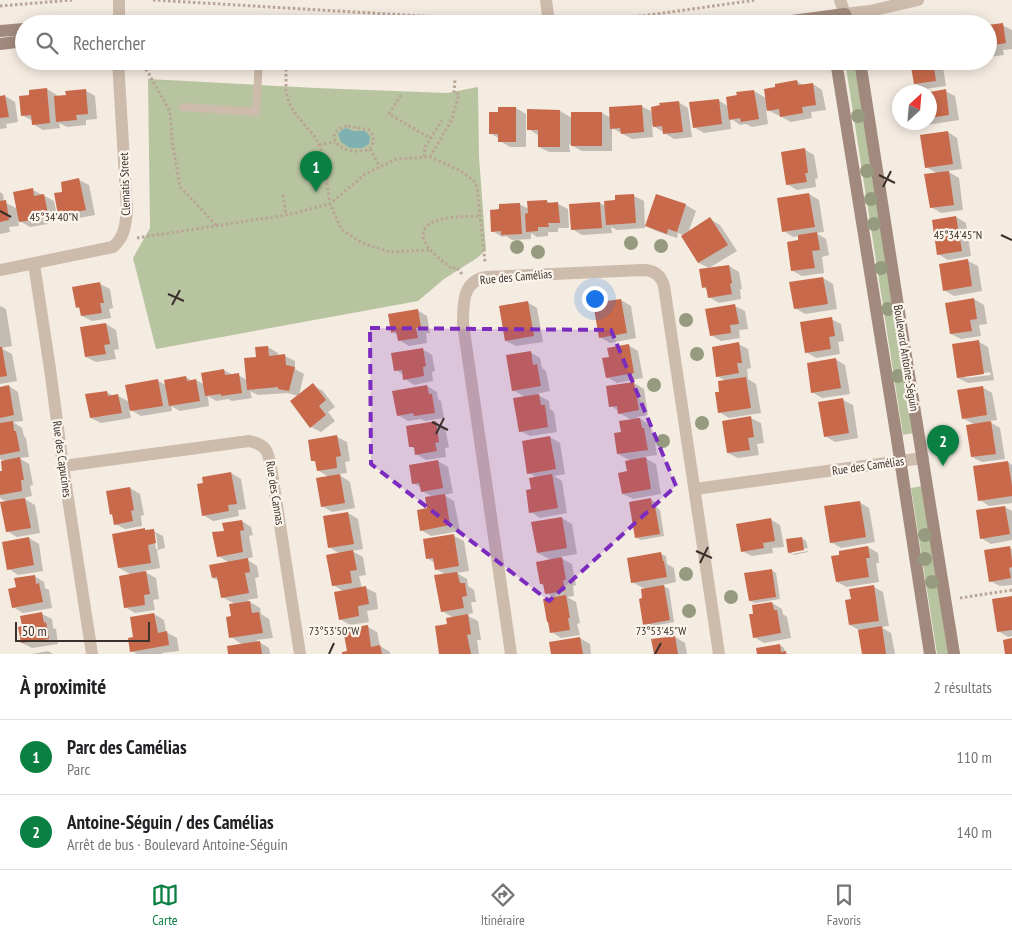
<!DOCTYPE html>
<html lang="fr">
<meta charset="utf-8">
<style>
body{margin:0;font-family:"PT Sans Narrow",sans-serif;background:#f2f2f2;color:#202124}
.compass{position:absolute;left:892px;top:85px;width:45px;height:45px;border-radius:50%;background:#fff;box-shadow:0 2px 12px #0003;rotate:26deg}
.scale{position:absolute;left:15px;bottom:12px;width:135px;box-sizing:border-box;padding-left:5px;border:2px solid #3b302b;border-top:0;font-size:14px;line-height:18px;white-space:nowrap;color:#3b302b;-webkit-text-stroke:4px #fbf5ee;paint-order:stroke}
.you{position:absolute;left:594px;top:298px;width:18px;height:18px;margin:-12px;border:4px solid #fff;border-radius:50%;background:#1a73e8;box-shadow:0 0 0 8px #1a73e833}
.badge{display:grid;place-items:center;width:32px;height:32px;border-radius:50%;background:#0b8043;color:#fff;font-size:16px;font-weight:700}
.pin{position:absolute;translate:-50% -41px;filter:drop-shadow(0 1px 2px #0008)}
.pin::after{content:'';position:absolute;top:26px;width:18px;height:15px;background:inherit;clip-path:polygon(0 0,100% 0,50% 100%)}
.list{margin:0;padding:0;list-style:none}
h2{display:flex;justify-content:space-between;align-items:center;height:65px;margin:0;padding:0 20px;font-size:21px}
h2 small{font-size:16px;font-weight:400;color:#757577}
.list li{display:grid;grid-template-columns:32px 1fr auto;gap:15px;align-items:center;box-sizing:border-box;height:75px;padding:0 20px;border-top:1px solid #e0e0e0}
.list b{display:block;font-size:19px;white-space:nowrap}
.list p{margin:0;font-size:16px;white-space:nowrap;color:#757577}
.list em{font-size:16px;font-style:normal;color:#757577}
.icon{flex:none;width:28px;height:28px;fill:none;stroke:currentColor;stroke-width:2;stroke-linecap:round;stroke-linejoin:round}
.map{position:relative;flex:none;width:1012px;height:654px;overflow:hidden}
.search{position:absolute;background:#fff;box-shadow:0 2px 12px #0003;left:15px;right:15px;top:15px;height:55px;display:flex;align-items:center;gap:12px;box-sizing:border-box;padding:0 18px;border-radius:28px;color:#757577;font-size:19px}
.sheet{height:215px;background:#fff}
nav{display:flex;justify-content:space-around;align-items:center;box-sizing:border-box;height:70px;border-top:1px solid #e0e0e0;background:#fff;font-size:14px;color:#757577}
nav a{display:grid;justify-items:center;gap:2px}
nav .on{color:#0b8043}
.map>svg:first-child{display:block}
</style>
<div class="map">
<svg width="1012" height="654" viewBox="0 0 1012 654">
<rect width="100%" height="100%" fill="#f4ebe1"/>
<path fill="#b8c4a0" d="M845,61H855L913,433L903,435Z
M148,79L316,88L447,93L478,87L479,157L486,250L477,258L444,279L418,301L156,349L133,258L150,228Z
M922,486L948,654H937L911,488Z"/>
<path fill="#7fb0b2" d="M346,128L353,131H365L370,136L369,144L362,148H350L341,142L338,134L342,130Z"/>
<path fill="#0003" fill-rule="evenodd" d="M1002,25L1012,30V49L1003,50L1004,55L988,57V27Z
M911,61H942L946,86L925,89L915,83Z
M797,81L804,86L813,84L822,90L826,110L811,112L812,118L791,122L766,109L768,124L752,127L746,124L740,125L730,118L731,129L704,133L694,127L718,100L728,106L754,91L766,98Z
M47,89L57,95V97L67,96L85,90L95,96L97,119L86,120V125L67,127L59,123L60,128L43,130L33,124V121L22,115L31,96Z
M945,91L955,96L959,120L927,125L924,122H930V93Z
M5,96L15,102L18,122L6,124L7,128L0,129V97Z
M678,102L688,108L692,137L674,139L652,125L653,137L632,139L612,128V151H582L569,144L570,152H549L539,147V136L529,129L560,111L572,118L602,113L611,118L641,106L653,112Z
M516,108L526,114V147H510L500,141V139L490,133Z
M948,132L957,138L962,169L947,171L959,178L963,210L941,213L931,207L938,174L926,167Z
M804,149L814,155L818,178L815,179L816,187L797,190L787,184Z
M79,180L89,185L95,215L69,220L59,215L64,193Z
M33,190L54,201L58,220L47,221L48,224L30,227L18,220L19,226L9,227L10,232L0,234V192L3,194L4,202L18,209Z
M809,194L819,200L824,232L816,233L826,239L829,255L822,257L824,273L802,276L793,271L800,241L799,236L793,237L784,231Z
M657,195L686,205L696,211L688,233L710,219L720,225L737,251L709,268L699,263L683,236L684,235L678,233L677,238L656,231L646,225Z
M634,196L644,201L645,228L617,230L611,227L612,233L582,235L572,229L600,203L606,206L616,201Z
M547,201L552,204H558L568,209L569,228H558V232H548V236L537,237L531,233V239L512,240L506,236L502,237L493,231L501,210L519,204L529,209Z
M956,217L966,223L971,256L948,260L938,254Z
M968,261L978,266L982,291L954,296L944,290Z
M729,266L739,272L742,289H740L741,299L719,303L709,297L708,290L703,287L700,270Z
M823,278L833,284L837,309L805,314L795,308L791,283Z
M100,284L110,289L113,308L109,309L111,318L92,321L82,316L81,309L77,307Z
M974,299L984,305L987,324L979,325L981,336L961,339L951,334Z
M621,300L631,306L636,338L610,343L600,337Z
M527,302L537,308L543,342L516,346L506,341Z
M0,306L6,309L12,346L1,348L12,354L17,381L0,384Z
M735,306L745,311L748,329L739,330L740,338L721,341L711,335Z
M417,310L427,316L430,333H426L427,343L409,346L399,340L398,335L392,332Z
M831,319L841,324L844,341L838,342L840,354L816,358L806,352Z
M106,324L116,330L119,349L114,350L116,359L96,362L86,357Z
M979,342L988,347L994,380L968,383L958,378ZM990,372L991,375L965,378V376Z
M738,344L748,349L751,368L747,369L748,379L756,384L761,413L729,418L719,412L721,393L726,381L717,376Z
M628,345L638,351L643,378L617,383L607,377L610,358Z
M268,347L278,353V356H285L295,361V369L304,374L299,395L313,385L323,391L335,407L328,412L335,421L321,432L311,427L299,396L287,393L258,395L250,391L252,398L232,401L228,399L216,401L208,396L209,406L180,411L171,406L172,411L141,416L129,409L131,418L101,423L91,418L106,392L114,396H118L130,402L158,381L166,385L186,377L192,381L196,380L205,385L224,370L233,375H238L247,380L257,358L256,348Z
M422,349L432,355L435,371L432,372L433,381L414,385L405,379L404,375L396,370Z
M530,352L540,358L542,368L546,371L550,391L536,394L549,401L550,409L554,412L557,432L530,436L520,431L525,397L513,390Z
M835,359L845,365L850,394L822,398L812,392Z
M634,383L644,389L648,415L637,417L650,425L652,434L654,435L657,455L643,457L656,464L661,494L633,499L623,494L631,461L618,454L622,433L632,420L619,413V411L611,406Z
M9,386L18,392L23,421L13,422L22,428L24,436L26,438L29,457L19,458L29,464L33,485L30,486L32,496L23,498L35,505L40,533L17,537L7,531V502L0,498V472H4L5,461L0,459V388Z
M427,386L437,392L438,399L441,401L444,418L425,421L421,419L408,421L398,415Z
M982,387L992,393L997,420L988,421L1000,428L1005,459L982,462L972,457L975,425L963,418Z
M843,400L853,405L858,438L835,442L825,436Z
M751,418L761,423L764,443L757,444L759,455L738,458L728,453Z
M436,422L445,428L449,447L445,448L446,457L426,460L416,454L415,449L410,446Z
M337,437L347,442L350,461L345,462L347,473L338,474L350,482L355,508L332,512L322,506L330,478L318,470L316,462L313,460Z
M550,437L560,443L565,474L554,476L562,481L567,513L540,518L531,512L532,490L537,478L529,473Z
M438,461L448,467L453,493L444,495L454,501L460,531L431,536L421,530L433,497L422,491V488L413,483Z
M1008,462L1012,465V503L989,506L980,500Z
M231,473L241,479L246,509L238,510L239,516L213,521L203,515Z
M130,488L140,494L144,515L141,516L142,526L125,529L115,524L114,515L111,514Z
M650,499L655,502L656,507L660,510L664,536L641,540L637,538Z
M859,502L869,508L875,542L841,548L831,542Z
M1005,507L1012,511V540L991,544L981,538Z
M348,513L358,519L363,549L352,551L363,557L366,575L359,576L362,588H366L376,593L378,609L367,611L369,622L350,625L340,619L343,591L333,585L340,554L329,547Z
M562,518L572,524L577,554L559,557L572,564L576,585L573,586L574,596L567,597L576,602L580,623L577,624L580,635L561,638L552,632L555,598L546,593L545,586L541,584L551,560L538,553Z
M770,519L780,525L784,547L772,548L773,553L752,556L742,551Z
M242,521L251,527L253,535L249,536L253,557L246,559L257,566L259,577L255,578L258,598L247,600L260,608L261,614L269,619L273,638L256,640L269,648L270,654H229L243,645L231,637L235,604L222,597L219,581L213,578L230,563L218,556L225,532Z
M145,530L148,531H153L163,536L165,548L157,550L160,568L143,571L156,578L159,599L153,600L155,610L135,613L125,607L132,575L119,568ZM153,534H156L158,549H156Z
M454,536L464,541L469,571L457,573L467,579L468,586L474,590L476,602H471L473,613L466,615L478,621L481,640H477L479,654H441L448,625L454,618L442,611L446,575L436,569L435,563L427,558Z
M29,538L39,544L43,571L18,575L9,569Z
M802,538L806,541L808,548L792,551V554L789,552Z
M868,547L878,553L879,563H876L879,582L847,587L837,582Z
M1009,547L1012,549V585L1000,586L990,581Z
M808,551V552L794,555L792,554Z
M661,554L666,556L667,564L674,568L676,582L662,585L669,589L674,622L649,627L644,624V599L645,589L632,582Z
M771,570L776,573L780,599L755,603L750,601Z
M34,576L44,582L45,588L49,590L52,608L23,613L13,607L18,588Z
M874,587L883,592L889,626L881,627L891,633L895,654H863L859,630L850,625L852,600Z
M1012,598V636L1008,637L998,631Z
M772,603L782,609L783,614L787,617L791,638L764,643L754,637L755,615Z
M42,614L52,619L53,628L56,629L58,644L32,648L22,643Z
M154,614L164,620L166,632L177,638L179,651L162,653L163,654H137L132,651L135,638Z
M368,627L377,632L380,646L390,652V654H343L348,652Z
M675,637L685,643L687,654H655Z
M580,638L590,644L591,654H552Z
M780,645L784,648L785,652L788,654H758Z
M48,651L53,654H32Z"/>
<path fill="#c8694b" d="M1003,23L1006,43L994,45L995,49L988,50V25Z
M910,61H933L936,81L914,84Z
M797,80L798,85L813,83L816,105L802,107L803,113L780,117L779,109L767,111L764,89L775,87V84Z
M47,88L50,123L32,125L31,115L21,116L19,96L29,95V90Z
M86,89L88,114L76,115L77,120L56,122L54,96L66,95L65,91Z
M946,89L949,115L930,118V92Z
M754,90L759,119L741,122L740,118L729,120L726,97L737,95L736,92Z
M5,95L9,117L0,118V96Z
M719,99L722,124L693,128L689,102Z
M679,101L683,132L663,134L662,126L653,127L651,107L660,105L659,103Z
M642,105L644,132L621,134L620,128L610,129L609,107Z
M498,107H516V142H498V134H489V112H498Z
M527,109L560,110V147H538V130H527Z
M571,112H602V146H571Z
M948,131L953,164L925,168L920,135Z
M805,148L808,173H805L807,182L786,185L781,152Z
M949,171L954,205L930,208L924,174Z
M79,178L86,210L58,215L54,193L62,192L61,182Z
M33,188L34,196L44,194L48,214L38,216L39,219L19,222L13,192Z
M809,193L815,227L782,232L777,198Z
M634,194L636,223L606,225L604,201L615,200V195Z
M656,194L686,204L677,232L668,229L667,234L645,226Z
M6,200L9,220L0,222V201Z
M547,200V203L558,202L560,223H548L549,227H538V231L526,232L525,214L528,213L527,201Z
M600,202L602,228L571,230L569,204Z
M520,203L522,234L501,235V231L491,232L490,210L499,209V204Z
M956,216L962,251L937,255L932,220Z
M710,217L728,245L698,263L681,236Z
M817,232L820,250L812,251L815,268L791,271L787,242L798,240V235Z
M968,259L972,286L943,291L939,264Z
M729,265L732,283L730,284L732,294L708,298L706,287L702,288L699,269Z
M823,277L828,304L794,309L789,282Z
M100,282L104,303H100L102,313L81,316L79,307L76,308L72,287Z
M974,298L977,319L970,320L972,331L950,334L945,303Z
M621,299L627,333L599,338L593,303Z
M528,301L534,336L505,341L499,306Z
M735,304L739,324L730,325L731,333L710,336L705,309Z
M418,309L421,327L416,328L418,338L398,341L396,331L391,333L388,314Z
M832,317L835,336L829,337L831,349L805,353L800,322Z
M106,323L110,344L104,345L106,354L85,357L80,327Z
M979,340L984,374L957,378L952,344Z
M739,342L742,363H737L739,373L716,377L712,347Z
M629,344L634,373L606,378L602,358L609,357L607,348Z
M268,346L269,356L285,354L286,365L295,367L289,391L278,389V387L247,390L244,358L256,357L255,347Z
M0,347H2L7,376L0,377Z
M423,348L426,366L423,367L424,376L403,380L402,370L394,371L391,353Z
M531,351L533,365L537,364L541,386L512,391L506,355Z
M836,358L841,388L811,393L807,363Z
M224,369L225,375L239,373L242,393L221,396V394L205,396L201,373Z
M186,376L187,381L196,379L200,401L169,406L164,380Z
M746,377L751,408L718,413L715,392H719L718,381Z
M158,379L163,406L130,411L125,385Z
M634,382L639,410L618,414L617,406L609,407L606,386Z
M313,383L326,400L319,406L326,415L310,428L290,401Z
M9,385L14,415L0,418V387Z
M427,385L429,394H432L435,413L414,416L413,413L397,416L392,391Z
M983,386L987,415L962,419L957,390Z
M107,391L108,396L118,394L122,413L90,418L85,394Z
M539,394L541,405H545L548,427L519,432L513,398Z
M843,398L849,433L824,437L818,402Z
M751,416L754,437L748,438L750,450L727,453L722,421Z
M640,418L642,428H644L648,450L617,454L614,433L621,432L619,421Z
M13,421L14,431H16L20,451L0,455V423Z
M436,421L439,442L435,443L437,451L415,455L414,447H409L406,426Z
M991,421L996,454L971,457L966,425Z
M337,435L341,456L336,457L337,468L317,471L315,461H311L308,440Z
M550,436L556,469L527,474L522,441Z
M20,457L24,480H21L22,491L0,495V471H2L1,461Z
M646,457L651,489L622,494L618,473L627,471L625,461Z
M438,460L443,488L421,492L419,483L412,484L409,465Z
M1008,461L1012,486V496L978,501L973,466Z
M231,472L237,504L228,505L229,511L202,516L197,484L203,483L202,477Z
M340,474L345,503L321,507L316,478Z
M552,474L558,508L529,513L526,490L531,489L529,478Z
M130,487L134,510L131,511L133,521L114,525L112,514L110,515L106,491Z
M445,494L450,525L420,531L417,510L427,508L425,497Z
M25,498L31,528L6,532L0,502Z
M651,498L652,506H655L660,534L635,538L629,502Z
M860,501L866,537L830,543L824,506Z
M1005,506L1010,534L980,539L976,510Z
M348,512L354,544L328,548L323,516Z
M562,517L567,548L537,553L531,522Z
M771,518L775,541L763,543L764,548L741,552L736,524Z
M242,520L244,530L240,531L243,552L217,557L212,532L224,531L222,523Z
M145,528V530L154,529L156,543L148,545L151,563L118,568L112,534Z
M454,534L459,566L435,570L433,558L426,559L423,539Z
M29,537L34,565L7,570L2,542Z
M802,537L804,550L788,553L786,539Z
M868,546L870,558H866L869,577L836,582L831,556L839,555V551Z
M1010,546L1012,561V567L1009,568L1011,578L989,582L984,550Z
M353,550L357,570L350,571L352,583L332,586L326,555Z
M661,552L663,561H664L667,577L631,583L627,558Z
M562,557L566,580H563L565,591L545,594L543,584H540L536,562Z
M248,558L250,572L245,573L249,593L221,598L217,577L212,578L209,565Z
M772,569L776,597L749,601L744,573Z
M146,571L150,594L144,595L145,605L124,608L119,576Z
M457,572L460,583H465L467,596L462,597L464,608L441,612L434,575Z
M35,575L36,584L39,583L43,602L12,608L8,589L16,587L14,578Z
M664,585L670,620L643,625L639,599L642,598L641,589Z
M874,585L879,621L849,625L845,600L851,599L849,589Z
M366,586L369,604L358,606L359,616L339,620L334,592Z
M566,595L570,618H568L570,630L550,633L548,622H547L543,599Z
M1012,596V630L997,632L992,599Z
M250,601L252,613L259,612L263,633L229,638L226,617L231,616L229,604Z
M772,602L774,610H777L781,633L753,638L749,614H753L752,605Z
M42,612L44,623L46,622L49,639L21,643L18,627L22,626L20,616Z
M154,613L158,633L167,631L169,645L130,652L128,638L133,637L130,617Z
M468,614L471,634L467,635L471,654H439L435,626L447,624L446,618Z
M368,625L371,647L380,645L382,654H342V652L347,651L343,629Z
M882,626L886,654H862L858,630Z
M675,636L678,654H654L651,639Z
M580,637L583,654H551L549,642Z
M1012,638V654H1005L1003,640Z
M260,641L262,654H228L227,646Z
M780,644L781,652L786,651V654H757L756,648Z"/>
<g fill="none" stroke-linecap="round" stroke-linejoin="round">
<path stroke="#b9a596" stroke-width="3" stroke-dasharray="2.5 2.5" stroke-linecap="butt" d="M153,0L471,19L534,21
M0,6L72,0
M563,21L642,16L756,0
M140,61L149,74L170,112L172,141L180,187L217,226
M286,69V91L289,103L297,116L316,138L323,155L330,204L341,229L362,243L390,252L431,250
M401,95L389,114L430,138
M348,126L369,130C375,136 374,142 370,149C340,159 319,131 348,126Z
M319,145L335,142
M370,149L380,167
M424,157L425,147L442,120
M430,157L452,119L459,94L454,93L455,79
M283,195L286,215
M137,238L286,215L330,204L365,174L397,159L430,157L461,171L474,181L477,187L485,262
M462,274L456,267L452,269C443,261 432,254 426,244C410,214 466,217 481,216
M960,598L1012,590"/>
<path stroke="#cdbbac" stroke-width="8" d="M183,107L256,112L259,61"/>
<path stroke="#cdbbac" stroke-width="12" d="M546,0L549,24
M840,0L845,14L870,11L918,0
M119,24V0
M34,264L50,369L63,466L92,654
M0,270L113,247C125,236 125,227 127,211L118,61
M63,466L249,441C267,445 268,451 271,467L300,654
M695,489L923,458
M511,654L463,324C463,305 462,281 486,277L643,270C654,270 661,275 664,286L719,654"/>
<path stroke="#a18a7d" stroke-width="12" d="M114,24H154
M769,24L845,14L849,24
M0,31L24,29
M0,44L24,41
M836,61L896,433L930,654
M860,61L901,325L954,654"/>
</g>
<g fill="#969b7f">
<circle cx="858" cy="116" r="7"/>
<circle cx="867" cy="171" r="7"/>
<circle cx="871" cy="199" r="7"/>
<circle cx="874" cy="224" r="7"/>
<circle cx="631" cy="243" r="7"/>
<circle cx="661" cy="246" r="7"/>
<circle cx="517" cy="247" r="7"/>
<circle cx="538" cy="252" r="7"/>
<circle cx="881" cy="268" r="7"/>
<circle cx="888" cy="309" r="7"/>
<circle cx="686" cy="320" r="7"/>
<circle cx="697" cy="354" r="7"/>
<circle cx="898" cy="376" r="7"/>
<circle cx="654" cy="385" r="7"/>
<circle cx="702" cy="423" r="7"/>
<circle cx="663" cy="441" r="7"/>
<circle cx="925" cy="535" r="7"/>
<circle cx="925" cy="559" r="7"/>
<circle cx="686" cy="574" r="7"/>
<circle cx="932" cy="582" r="7"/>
<circle cx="731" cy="597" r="7"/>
<circle cx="689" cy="611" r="7"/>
</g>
<path fill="#7b2cbf" fill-opacity="0.2" stroke="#7b2cbf" stroke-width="4" stroke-dasharray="10 6" stroke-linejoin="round" d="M370,328L611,330L676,486L549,601L371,464Z"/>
<path fill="none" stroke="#3b302b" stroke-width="2" d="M879,175L895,183M883,187L891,171M0,211L11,217M1001,235L1012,240M168,294L184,301M172,305L180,290M432,422L448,430M436,434L444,418M696,551L712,558M700,563L708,547M329,654L334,643M655,654L661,643"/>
<g text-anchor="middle" stroke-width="4.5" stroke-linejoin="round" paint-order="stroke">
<g font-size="12" fill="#3b302b" stroke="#fbf5ee">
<text transform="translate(125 184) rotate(-92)" y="4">Clematis Street</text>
<text transform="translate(516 277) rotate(-5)" y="4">Rue des Camélias</text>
<text transform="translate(906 358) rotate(81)" y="4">Boulevard Antoine-Séguin</text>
<text transform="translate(62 459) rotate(82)" y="4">Rue des Capucines</text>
<text transform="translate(868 466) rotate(-8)" y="4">Rue des Camélias</text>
<text transform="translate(275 493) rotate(81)" y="4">Rue des Cannas</text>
</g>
</g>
<g font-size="12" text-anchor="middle" fill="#3b302b" stroke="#fbf5ee" stroke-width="4.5" stroke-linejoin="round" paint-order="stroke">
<text x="54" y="221">45°34'40"N</text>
<text x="958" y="239">45°34'45"N</text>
<text x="334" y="635">73°53'50"W</text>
<text x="661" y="635">73°53'45"W</text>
</g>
</svg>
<svg class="compass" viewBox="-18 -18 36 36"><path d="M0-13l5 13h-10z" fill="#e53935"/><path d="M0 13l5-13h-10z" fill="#757577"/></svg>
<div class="scale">50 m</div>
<div class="you"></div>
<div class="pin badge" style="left:316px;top:192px">1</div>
<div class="pin badge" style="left:943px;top:466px">2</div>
<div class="search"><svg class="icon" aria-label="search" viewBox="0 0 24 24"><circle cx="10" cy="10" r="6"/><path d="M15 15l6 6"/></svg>Rechercher</div>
</div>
<section class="sheet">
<h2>À proximité<small>2 résultats</small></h2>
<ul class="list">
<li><span class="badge">1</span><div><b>Parc des Camélias</b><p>Parc</p></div><em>110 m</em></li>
<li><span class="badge">2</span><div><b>Antoine-Séguin / des Camélias</b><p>Arrêt de bus · Boulevard Antoine-Séguin</p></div><em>140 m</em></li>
</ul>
</section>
<nav>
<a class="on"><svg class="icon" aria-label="map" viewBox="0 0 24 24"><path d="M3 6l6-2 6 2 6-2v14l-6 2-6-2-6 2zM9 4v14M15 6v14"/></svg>Carte</a>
<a><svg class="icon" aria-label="directions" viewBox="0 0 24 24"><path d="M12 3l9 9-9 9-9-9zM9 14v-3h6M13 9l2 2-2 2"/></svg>Itinéraire</a>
<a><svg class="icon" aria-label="saved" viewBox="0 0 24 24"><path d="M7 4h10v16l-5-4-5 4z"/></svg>Favoris</a>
</nav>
